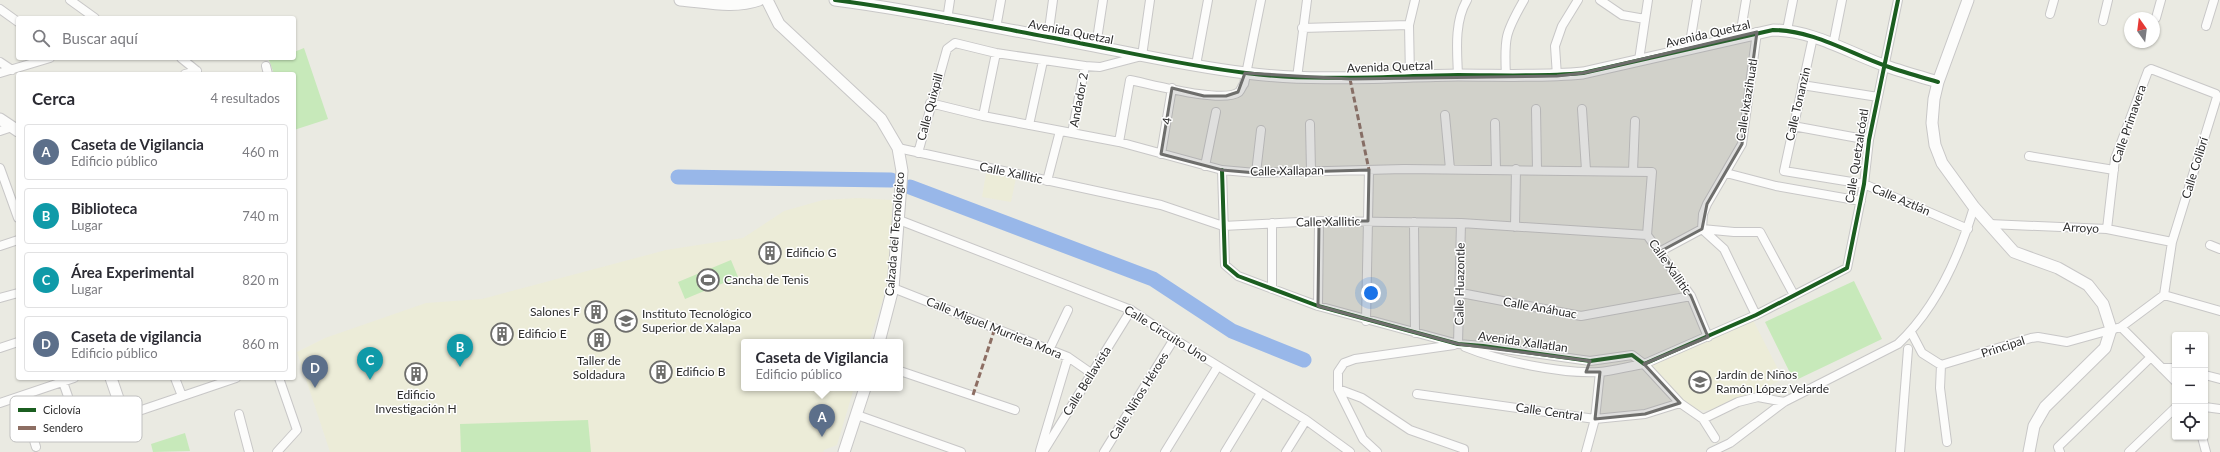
<!DOCTYPE html>
<html lang="es">
<meta charset="utf-8">
<style>
body{margin:0;font-family:Lato,sans-serif;background:#f2f2f3;color:#2b2b33}
.controls{position:absolute;right:12px;bottom:12px;display:grid;overflow:hidden;border-radius:4px;box-shadow:0 1px 3px #0004}
.controls button{width:36px;height:36px;display:grid;place-items:center;padding:0;border:0;border-bottom:1px solid #e1e1e2;background:#fff;color:#2b2b33;font:20px sans-serif}
.compass{position:absolute;left:2124px;top:12px;width:36px;height:36px;border-radius:50%;background:#fff;box-shadow:0 1px 3px #0004;rotate:346deg}
.you{position:absolute;left:1371px;top:293px;width:14px;height:14px;margin:-10px;border:3px solid #fff;border-radius:50%;background:#1a73e8;box-shadow:0 0 0 6px #1a73e833}
.badge{display:grid;place-items:center;width:26px;height:26px;border-radius:50%;background:#7c3aed;color:#fff;font-size:13px;font-weight:700}
.pin{position:absolute;translate:-50% -33px;filter:drop-shadow(0 1px 2px #0008)}
.pin::after{content:'';position:absolute;top:21px;width:14px;height:12px;background:inherit;clip-path:polygon(0 0,100% 0,50% 100%)}
.popup{position:absolute;left:741px;top:339px;width:162px;height:52px;box-sizing:border-box;display:grid;place-content:center;border-radius:4px;background:#fff;filter:drop-shadow(0 1px 3px #0005);font-size:13px;white-space:nowrap;color:#7c7c81}
.popup b{font-size:15px;color:#2b2b33}
.popup::after{content:'';position:absolute;left:50%;top:100%;margin-left:-8px;border:8px solid transparent;border-top-color:#fff}
.list{margin:0;padding:0;list-style:none}
h2{display:flex;justify-content:space-between;align-items:center;height:52px;margin:0;padding:0 16px;font-size:17px}
h2 small{font-size:13px;font-weight:400;color:#7c7c81}
.list li{display:grid;grid-template-columns:26px 1fr auto;gap:12px;align-items:center;box-sizing:border-box;height:56px;margin:0 8px 8px;padding:0 8px;border:1px solid #e1e1e2;border-radius:4px}
.list b{display:block;font-size:15px;white-space:nowrap}
.list p{margin:0;font-size:13px;white-space:nowrap;color:#7c7c81}
.list em{font-size:13px;font-style:normal;color:#7c7c81}
.icon{flex:none;width:22px;height:22px;fill:none;stroke:currentColor;stroke-width:2;stroke-linecap:round;stroke-linejoin:round}
.map{position:relative;flex:none;width:2220px;height:452px;overflow:hidden}
.search{position:absolute;background:#fff;box-shadow:0 1px 3px #0004;left:16px;top:16px;width:280px;height:44px;display:flex;align-items:center;gap:10px;box-sizing:border-box;padding:0 14px;border-radius:4px;color:#7c7c81;font-size:15px}
.panel{position:absolute;background:#fff;box-shadow:0 1px 3px #0004;left:16px;top:72px;width:280px;height:308px;border-radius:4px}
.map>svg:first-child{display:block}
</style>
<div class="map">
<svg width="2220" height="452" viewBox="0 0 2220 452">
<rect width="100%" height="100%" fill="#eaeae2"/>
<path fill="#ececd8" d="M986,173L1016,178L1011,202L982,197Z
M859,198L892,200V243L887,287L869,342H744V388H854L837,445L824,450L823,452H330L297,352L325,338L426,303L482,299L666,250L743,238L784,211L823,200Z
M1753,320L1783,379L1742,399L1713,410H1698L1685,403L1651,365Z"/>
<path fill="#c7e9ba" d="M304,48L328,119L294,130V74H274L269,60L294,58V52Z
M731,260L738,277L685,299L678,282Z
M1854,281L1882,339L1794,381L1765,322Z
M588,420L591,452H461L460,424Z
M185,433L190,451L153,452L151,444Z"/>
<g fill="none" stroke-linecap="round" stroke-linejoin="round">
<path stroke="#98b7e9" stroke-width="15" d="M678,177L891,180
M910,187L1153,279L1232,331L1304,360"/>
<g stroke="#c8c7c7" stroke-width="10">
<path id="street" d="M70,0L95,18
M1600,0L1622,15L1645,19
M0,9L18,22
M2050,14L2054,0
M2156,18L2161,0
M947,20L950,0
M2103,21L2108,0
M2206,26L2214,0
M996,28L1001,0
M1302,28L1409,25
M1787,30L1793,0
M1740,36L1746,0
M1048,37L1053,0
M1813,37L1784,171L1864,184L1968,229
M1833,45L1842,0
M1096,46L1103,0
M1689,49L1697,0
M181,58L197,71
M1639,60L1648,0
M0,62L12,70
M1196,65L1208,0
M266,66L268,74
M0,73L50,58
M185,74L197,71
M1458,75C1457,51 1454,22 1467,0
M1506,76C1504,38 1505,33 1524,0
M1557,76L1555,46L1562,26L1578,0
M1410,77L1409,25L1415,0
M1297,78L1307,0
M1802,85L1878,97
M930,103L983,116L1119,142L1222,170L1256,173L1404,169L1652,172L1647,235
M1536,109L1537,170
M1582,109L1586,170
M1445,115L1450,169
M983,116L996,53
M1495,123L1496,170
M1310,124L1311,171
M1029,125L1043,61
M1793,126L1869,140
M0,131L12,127
M1072,133L1085,66
M1119,142L1130,80C1151,84 1223,104 1239,92C1241,90 1242,86 1244,84L1261,0
M898,148L1161,205L1223,226L1319,221L1461,223L1647,235L1691,296L1708,337
M918,153L947,49L955,43L996,53L1085,66L1100,67L1142,56L1150,0
M1161,154L1172,88
M2029,156L2114,170
M1205,166L1216,112
M0,168L18,218
M1222,170L1225,265L1238,276L1318,306L1458,344L1483,346L1590,361L1632,355L1644,364L1756,315L1847,268L1864,184L1869,140L1898,0
M1633,171L1635,121
M1256,173L1261,130
M1726,173L1776,186L1861,201
M1047,181L1060,131
M899,220L1131,310L1174,339L1306,420L1350,452
M1414,222L1415,333
M1989,224L2107,229L2172,242
M1515,227L1516,169
M1702,229L1703,214L1707,204L1742,144L1757,32
M1702,229L1734,232H1760L1794,295
M1702,229L1724,249L1756,315
M2210,245L2220,249
M0,246L18,240
M1661,251L1702,229
M893,288L1068,357L1091,373
M1272,289V223
M1461,293L1581,316L1691,296
M2164,295L2220,311
M0,298L18,293
M1318,306L1319,221
M1366,321L1369,170
M2121,327L2175,381
M1911,332L1922,353L1941,365L2031,338L2038,337L2067,342L2121,327L2164,295L2172,242L2217,97L2216,94L2151,69L2148,71L2115,159L2107,229
M1458,344L1461,223
M1465,347C1499,361 1562,374 1599,372C1614,371 1630,366 1644,364L1680,403L1703,419L1738,402L1758,397L1784,402
M0,348L18,342
M1049,350L1068,310
M1941,365L1940,388L1947,442
M2162,368H2175
M900,371L1015,410
M2205,375L2220,379
M175,378L182,396
M63,382L80,431
M1338,389L1362,398L1410,430L1464,449V452
M1417,394L1595,419L1645,414L1680,403
M21,397L36,447
M0,403L74,378
M2205,407L2220,409
M239,414L249,452
M857,415L961,452
M124,416L236,378
M1703,419L1715,438
M2202,437L2206,452
M1040,451L1068,357
M277,452L297,430L279,378
M1043,452L1131,310
M1104,452L1174,339
M1165,452L1218,366
M1225,452L1261,393
M1286,452L1306,420
M1377,452L1363,439L1338,389V372L1344,363L1355,359L1454,345
M1586,452L1595,419L1600,372
M1711,452L1730,443L1784,402L1898,344C1936,308 1959,257 1974,207
M1900,452L1908,349
M2060,452L2058,447L2151,357
M2129,452L2175,408"/>
</g>
<g stroke="#c8c7c7" stroke-width="13">
<path id="secondary" d="M680,0C705,2 734,9 759,0
M767,0L779,24L881,119L898,148L902,171L893,288L879,342
M835,0C906,9 978,24 1048,37C1114,49 1179,65 1246,73C1317,82 1387,76 1458,75C1500,75 1541,77 1583,73L1773,30C1813,30 1849,53 1886,66C1903,72 1921,77 1938,82
M1968,0L1938,82L1934,99L1932,123L1935,145L1942,163L1974,207L2014,252L2058,268L2088,285L2103,304L2111,329L2105,348L2045,407L2034,426L2029,452
M0,119L18,131
M111,378L124,416
M844,452L865,388"/>
</g>
<use href="#street" stroke="#fcfcfb" stroke-width="8"/>
<use href="#secondary" stroke="#fcfcfb" stroke-width="11"/>
<path stroke="#8d6e63" stroke-width="3" stroke-dasharray="6 3" stroke-linecap="butt" d="M1350,79L1369,170
M973,395L995,328"/>
<g stroke="#fff" stroke-width="6">
<path id="cycleway" d="M835,0C906,9 978,24 1048,37C1114,49 1179,65 1246,73C1317,82 1387,76 1458,75C1500,75 1541,77 1583,73L1773,30C1813,30 1849,53 1886,66C1903,72 1921,77 1938,82
M1222,170L1225,265L1238,276L1318,306L1458,344L1483,346L1590,361L1632,355L1644,364L1756,315L1847,268L1864,184L1869,140L1898,0"/>
</g>
<use href="#cycleway" stroke="#1b5e20" stroke-width="4"/>
</g>
<path fill="#6e6e6c" fill-opacity="0.2" stroke="#6e6e6c" stroke-width="3" stroke-linejoin="round" d="M1757,32L1742,144L1707,204L1702,229L1661,251L1691,296L1708,337L1644,364L1680,403L1645,414L1595,419L1600,372H1586L1590,361L1458,344L1318,306L1319,221H1368L1369,170L1256,173L1222,170L1161,154L1172,88L1204,96H1226L1238,92L1245,73L1350,79L1557,76L1583,73Z"/>
<defs>
<g id="building-ring" transform="scale(1.15)"><circle r="9.5" fill="#fff" stroke="#6e6e6c" stroke-width="1.5"/><path d="M-4-6H4V6H1V3H-1V6H-4ZM-2.5-4.3h1.7v1.8h-1.7ZM.8-4.3h1.7v1.8H.8ZM-2.5-1h1.7V.8h-1.7ZM.8-1h1.7V.8H.8Z" fill="#6e6e6c"/></g>
<g id="stadium-ring" transform="scale(1.15)"><circle r="9.5" fill="#fff" stroke="#6e6e6c" stroke-width="1.5"/><path d="M0-5a6.5 5 0 1 0 0 10a6.5 5 0 1 0 0-10ZM-3.5-1.8h7v3.6h-7Z" fill="#6e6e6c"/></g>
<g id="university-ring" transform="scale(1.15)"><circle r="9.5" fill="#fff" stroke="#6e6e6c" stroke-width="1.5"/><path d="M0-5L7-2L0 1L-7-2ZM-4 1L0 2.5L4 1V4Q0 6-4 4Z" fill="#6e6e6c"/></g>
<g id="school-ring" transform="scale(1.15)"><circle r="9.5" fill="#fff" stroke="#6e6e6c" stroke-width="1.5"/><path d="M0-5L7-2L0 1L-7-2ZM-4 1L0 2.5L4 1V4Q0 6-4 4Z" fill="#6e6e6c"/></g>
</defs>
<g fill-rule="evenodd">
<use href="#building-ring" x="770" y="253"/>
<use href="#stadium-ring" x="708" y="280"/>
<use href="#building-ring" x="596" y="312"/>
<use href="#university-ring" x="626" y="321"/>
<use href="#building-ring" x="502" y="334"/>
<use href="#building-ring" x="599" y="340"/>
<use href="#building-ring" x="661" y="372"/>
<use href="#building-ring" x="416" y="374"/>
<use href="#school-ring" x="1700" y="382"/>
</g>
<g text-anchor="middle" stroke-width="3" stroke-linejoin="round" paint-order="stroke">
<g font-size="12" fill="#2c2c2c" stroke="#fff">
<text transform="translate(1071 32) rotate(11)" y="4">Avenida Quetzal</text>
<text transform="translate(1708 34) rotate(-13)" y="4">Avenida Quetzal</text>
<text transform="translate(1390 67) rotate(-2)" y="4">Avenida Quetzal</text>
<text transform="translate(1079 100) rotate(-79)" y="4">Andador 2</text>
<text transform="translate(1747 100) rotate(-81)" y="4">Calle Ixtazihuatl</text>
<text transform="translate(1798 104) rotate(-77)" y="4">Calle Tonanzin</text>
<text transform="translate(930 107) rotate(-75)" y="4">Calle Quixpill</text>
<text transform="translate(1167 121) rotate(-81)" y="4">4</text>
<text transform="translate(2129 124) rotate(-71)" y="4">Calle Primavera</text>
<text transform="translate(1857 156) rotate(-81)" y="4">Calle Quetzalcóatl</text>
<text transform="translate(2195 168) rotate(-73)" y="4">Calle Colibrí</text>
<text transform="translate(1287 171) rotate(-1)" y="4">Calle Xallapan</text>
<text transform="translate(1011 173) rotate(12)" y="4">Calle Xallitic</text>
<text transform="translate(1901 200) rotate(23)" y="4">Calle Aztlán</text>
<text transform="translate(1328 222) rotate(-1)" y="4">Calle Xallitic</text>
<text transform="translate(2081 228) rotate(3)" y="4">Arroyo</text>
<text transform="translate(895 234) rotate(-85)" y="4">Calzada del Tecnológico</text>
<text transform="translate(1670 267) rotate(55)" y="4">Calle Xallitic</text>
<text transform="translate(1460 284) rotate(-89)" y="4">Calle Huazontle</text>
<text transform="translate(1540 308) rotate(10)" y="4">Calle Anáhuac</text>
<text transform="translate(994 328) rotate(22)" y="4">Calle Miguel Murrieta Mora</text>
<text transform="translate(1166 334) rotate(32)" y="4">Calle Circuito Uno</text>
<text transform="translate(1523 342) rotate(8)" y="4">Avenida Xallatlan</text>
<text transform="translate(2003 347) rotate(-18)" y="4">Principal</text>
<text transform="translate(1087 381) rotate(-58)" y="4">Calle Bellavista</text>
<text transform="translate(1139 396) rotate(-58)" y="4">Calle Niños Héroes</text>
<text transform="translate(1549 412) rotate(8)" y="4">Calle Central</text>
</g>
<g font-size="12" fill="#2c2c2c" stroke="#fff" text-anchor="start">
<text x="786" y="257">Edificio G</text>
<text x="724" y="284">Cancha de Tenis</text>
<text x="580" y="316" text-anchor="end">Salones F</text>
<text x="642" y="318">Instituto Tecnológico<tspan x="642" dy="14">Superior de Xalapa</tspan></text>
<text x="518" y="338">Edificio E</text>
<text x="599" y="365" text-anchor="middle">Taller de<tspan x="599" dy="14">Soldadura</tspan></text>
<text x="676" y="376">Edificio B</text>
<text x="1716" y="379">Jardín de Niños<tspan x="1716" dy="14">Ramón López Velarde</tspan></text>
<text x="416" y="399" text-anchor="middle">Edificio<tspan x="416" dy="14">Investigación H</tspan></text>
</g>
</g>
<rect x="10" y="396" width="132" height="46" rx="6" fill="#fff" stroke="#c0c0c0" stroke-width="1"/>
<rect x="18" y="408" width="18" height="4" fill="#1b5e20"/>
<rect x="18" y="426" width="18" height="4" fill="#8d6e63"/>
<g font-size="11" fill="#2c2c2c">
<text x="43" y="414">Ciclovía</text>
<text x="43" y="432">Sendero</text>
</g>
</svg>
<div class="controls">
<button>+</button>
<button>−</button>
<button><svg class="icon" aria-label="locate" viewBox="0 0 24 24"><circle cx="12" cy="12" r="6"/><path d="M12 2v4M12 18v4M2 12h4M18 12h4"/></svg></button>
</div>
<svg class="compass" viewBox="-18 -18 36 36"><path d="M0-13l5 13h-10z" fill="#e53935"/><path d="M0 13l5-13h-10z" fill="#7c7c81"/></svg>
<div class="you"></div>
<div class="pin badge" style="left:822px;top:437px;background:#5c6f8a">A</div>
<div class="popup"><b>Caseta de Vigilancia</b>Edificio público</div>
<div class="pin badge" style="left:460px;top:367px;background:#0f9aa8">B</div>
<div class="pin badge" style="left:370px;top:380px;background:#0f9aa8">C</div>
<div class="pin badge" style="left:315px;top:388px;background:#5c6f8a">D</div>
<div class="search"><svg class="icon" aria-label="search" viewBox="0 0 24 24"><circle cx="10" cy="10" r="6"/><path d="M15 15l6 6"/></svg>Buscar aquí</div>
<section class="panel">
<h2>Cerca<small>4 resultados</small></h2>
<ul class="list">
<li><span class="badge" style="background:#5c6f8a">A</span><div><b>Caseta de Vigilancia</b><p>Edificio público</p></div><em>460 m</em></li>
<li><span class="badge" style="background:#0f9aa8">B</span><div><b>Biblioteca</b><p>Lugar</p></div><em>740 m</em></li>
<li><span class="badge" style="background:#0f9aa8">C</span><div><b>Área Experimental</b><p>Lugar</p></div><em>820 m</em></li>
<li><span class="badge" style="background:#5c6f8a">D</span><div><b>Caseta de vigilancia</b><p>Edificio público</p></div><em>860 m</em></li>
</ul>
</section>
</div>
